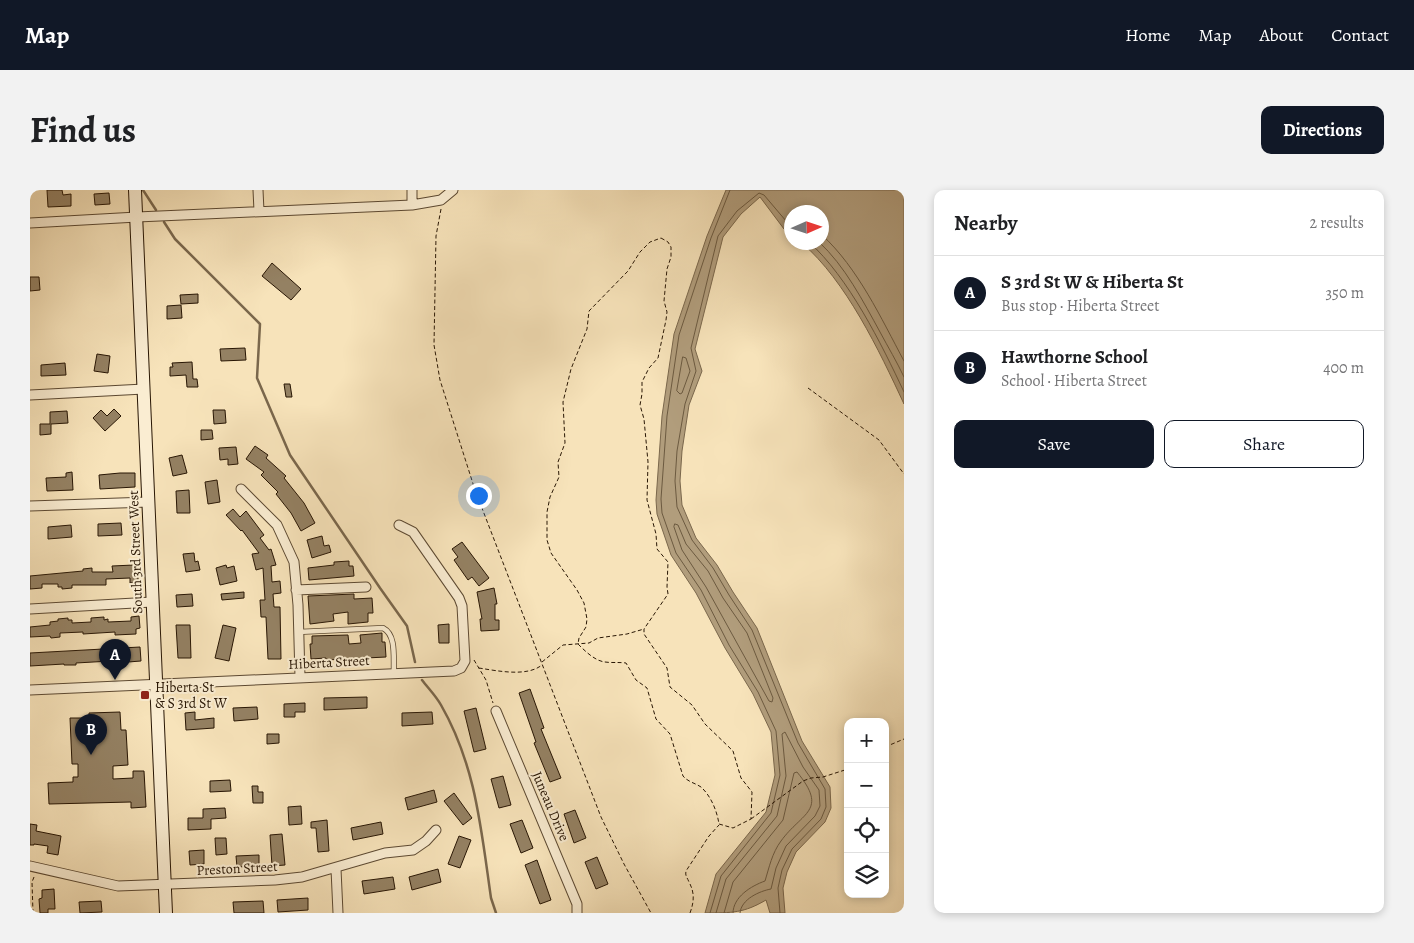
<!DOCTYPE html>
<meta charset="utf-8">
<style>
body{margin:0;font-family:Alegreya,serif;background:#f2f2f2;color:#202124}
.controls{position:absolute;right:15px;bottom:15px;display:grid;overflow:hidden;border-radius:10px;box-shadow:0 2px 8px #0003}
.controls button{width:45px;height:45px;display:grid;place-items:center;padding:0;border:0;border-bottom:1px solid #e0e0e0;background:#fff;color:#202124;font:25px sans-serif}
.compass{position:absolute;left:754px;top:15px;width:45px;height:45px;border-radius:50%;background:#fff;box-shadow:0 2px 8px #0003;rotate:87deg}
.you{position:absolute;left:448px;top:305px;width:18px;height:18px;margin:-12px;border:4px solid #fff;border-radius:50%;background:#1a73e8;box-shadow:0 0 0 8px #1a73e833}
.badge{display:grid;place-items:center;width:32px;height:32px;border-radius:50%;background:#111827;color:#fff;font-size:16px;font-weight:700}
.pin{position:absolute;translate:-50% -41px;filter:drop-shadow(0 1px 2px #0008)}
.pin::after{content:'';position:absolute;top:26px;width:18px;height:15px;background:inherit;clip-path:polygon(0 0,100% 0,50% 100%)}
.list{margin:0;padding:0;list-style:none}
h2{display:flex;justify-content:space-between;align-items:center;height:65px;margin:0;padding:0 20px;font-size:21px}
h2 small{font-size:16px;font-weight:400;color:#757577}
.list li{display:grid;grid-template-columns:32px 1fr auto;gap:15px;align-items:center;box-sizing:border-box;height:75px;padding:0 20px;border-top:1px solid #e0e0e0}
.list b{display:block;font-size:19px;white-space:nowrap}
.list p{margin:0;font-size:16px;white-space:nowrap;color:#757577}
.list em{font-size:16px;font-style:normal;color:#757577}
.actions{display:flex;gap:10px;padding:15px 20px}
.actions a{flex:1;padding:11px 0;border:1px solid #111827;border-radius:10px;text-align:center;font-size:18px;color:#111827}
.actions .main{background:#111827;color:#fff}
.icon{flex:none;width:28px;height:28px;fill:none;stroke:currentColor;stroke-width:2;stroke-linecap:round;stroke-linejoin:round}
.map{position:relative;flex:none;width:874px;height:723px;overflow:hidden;border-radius:10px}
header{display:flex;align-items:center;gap:30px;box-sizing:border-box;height:70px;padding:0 25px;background:#111827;color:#fff}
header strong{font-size:24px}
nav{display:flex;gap:28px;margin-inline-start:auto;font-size:18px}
.intro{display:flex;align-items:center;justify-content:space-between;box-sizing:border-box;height:120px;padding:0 30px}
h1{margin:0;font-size:35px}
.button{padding:12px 22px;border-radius:10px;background:#111827;color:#fff;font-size:18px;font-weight:700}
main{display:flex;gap:30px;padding:0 30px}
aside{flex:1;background:#fff;border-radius:10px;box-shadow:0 2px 8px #0003}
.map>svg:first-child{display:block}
</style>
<header>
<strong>Map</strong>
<nav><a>Home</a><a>Map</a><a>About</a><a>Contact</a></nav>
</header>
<div class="intro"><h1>Find us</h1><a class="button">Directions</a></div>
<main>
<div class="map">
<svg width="874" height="723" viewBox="0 0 874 723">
<rect width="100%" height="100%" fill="#f7e3ba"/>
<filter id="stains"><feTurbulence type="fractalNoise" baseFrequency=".004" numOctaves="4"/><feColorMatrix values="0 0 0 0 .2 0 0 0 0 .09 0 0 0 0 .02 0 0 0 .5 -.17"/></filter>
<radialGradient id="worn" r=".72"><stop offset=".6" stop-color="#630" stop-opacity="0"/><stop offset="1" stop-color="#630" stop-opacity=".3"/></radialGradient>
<path fill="#b19d7c" stroke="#7a674c" d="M696,0H874V214C849,160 816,91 772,53L792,52V22H762L761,45L754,39L730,7L711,24L693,47L665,159L672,181L659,215L652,261L650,291L652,315L666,348L687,375L703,402L727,438L772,551L800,597L801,618L795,632L766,662L757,682L753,698L755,723H740L736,710C714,723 702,723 675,723L686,684L736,622L745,585L741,542L723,504L695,458L666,403L641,365L627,324L626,310L632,226L644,144L677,46Z"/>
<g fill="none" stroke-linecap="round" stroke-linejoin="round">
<path stroke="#6c5a40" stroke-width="1" d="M792,45C828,78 851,128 874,171
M779,52C819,88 851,153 874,202
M789,52C815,76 833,111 850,142C858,157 867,172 874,187
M653,167L656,168L660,181L652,203L650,204L647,201Z
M645,334L648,335L656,354L678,381L693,408L717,443L743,508L742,512L739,511L676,397L652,360L644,337Z
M680,723L691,686L741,623L750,585L746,541L728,502L699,455L671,400L646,363L632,323L631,309L637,226L649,145L681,48L700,0
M686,723L696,689L747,626L756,586L752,544L755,542L773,577L789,600L790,616L785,626L756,656L746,678L741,699C730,701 711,709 710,723
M694,723L703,692L753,630L764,583L767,582C799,621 772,622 751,651C742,663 739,678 735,691C721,696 703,707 703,723
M750,723L748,698L752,680L762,659L791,629L796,617L795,599L768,553L722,440L699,405L683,378L662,350L647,317L645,291L647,261L655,214L666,181L661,158L688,46L707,21L729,3L734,5L762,38"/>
<path stroke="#7a674c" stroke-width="2.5" d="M113,0L126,20
M134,32L145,49L230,134L227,188L260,265L350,398L377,436L385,472
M392,490C398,498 406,506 411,515C446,576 451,639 461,708L466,723"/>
</g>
<path fill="#948163" stroke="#281604" d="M17,0H32L33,5L41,4V16L18,17Z
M79,3L80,14L65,15L64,4Z
M242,73L271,99L261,110L232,86Z
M0,87H9L10,100L0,101Z
M168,104V113L151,114L150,105Z
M151,115L152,128L137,129V116Z
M215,158L216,170L191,171L190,159Z
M67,164L80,166L78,183L64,181Z
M162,172L163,189H167L168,197H157L156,185L140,186V177H143L142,173Z
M35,173L36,185L11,186V175Z
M254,194H260L262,207H256Z
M84,219L91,226L75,241L63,228L71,220L77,226Z
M183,220H195L196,233L184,234Z
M37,221L38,233L21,234V244L10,245V234H20V222Z
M171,240H182L183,249L171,250Z
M225,256L238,265L236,268L256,286L254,288L274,313L285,333L271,341L261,323L246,304L248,302L231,285L234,282L216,269Z
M206,257L208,274L198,275V269L190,270L189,258Z
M152,265L157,283L143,286L139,268Z
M42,282L43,300L17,301L16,288L36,287V283Z
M90,283H105V297L70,299L69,285Z
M187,290L190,312L178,314L175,292Z
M159,300L160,323H147L146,301Z
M203,319L210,327L216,321L234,345L230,348L239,360L241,359L246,375L241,376L242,392L250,391L251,403L243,404L244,417H250L251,469H238L236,427H231L230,410H235L233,378L226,380L222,364L229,363L212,340L211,341L196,325Z
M91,333L92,345L68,346V334Z
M41,335L42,347L18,349V337Z
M292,346L294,356L299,355L301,362L282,368L277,350Z
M432,352L459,388L449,396L442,387L438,390L424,370L428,367L422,359Z
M164,363L165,372L168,371L170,380L156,382L153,364Z
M319,371V376H323L324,386L279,390L278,378L304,375V372Z
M104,375V380H108V392L100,393V388L76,389V395H42V398L32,399V397H28V394H12V398L0,399V386L53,381V379L62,378V382H83L82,376Z
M196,375L197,378L204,376L207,391L190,395L186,378Z
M464,398L467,414H465V430H469V440L451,441L450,429H452L447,402Z
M214,402V408L192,410L191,404Z
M162,404L163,416L147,417L146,405Z
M324,404V409L342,408L343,423H338V432L318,434V422L303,424L304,431L280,434L278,406Z
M109,426L110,438L106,439V444L85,445V442L53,444V442L30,443V447L21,448L20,446L0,447V437L20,435V432L28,431V429L38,428V430H42V433L61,432V428L74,427V430L78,429V432L101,431V427Z
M419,434V453H409L408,435Z
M146,435H160L161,468H148Z
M193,435L206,438L199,471L185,468Z
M352,443V452H355L356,467L296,470V468L281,469L280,454H282V446L318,445L319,454L331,453L330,445Z
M110,457L111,471L98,472V470L46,473V475H34V474L0,476V463Z
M500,499L514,538L511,539L531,588L520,592L504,553L506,552L489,503Z
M337,507V518L294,520V508Z
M275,513V522H265V527H254V514Z
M227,517L228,529L204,531L203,518Z
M446,518L456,559L444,562L434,521Z
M90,522L91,540H96L98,575L83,576V589L103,588V581H114L116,617L101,618V612L19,614L18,593L43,592V587H48V574H42L40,528H59V523Z
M165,522V530L184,528V538L156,540L155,523Z
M402,522L403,534L372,536V523Z
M237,544H249V553L237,554Z
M473,586L481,615L469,618L461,589Z
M200,590L201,601L180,602V591Z
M222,596H228V602H233V613H223Z
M404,600L407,612L378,620L375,608Z
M424,603L442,628L433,635L414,611Z
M271,616L272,634L259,635L258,617Z
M195,618L196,628L181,629V639L158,640V628H173V619Z
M545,620L556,648L544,653L534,624Z
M297,630L299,661L288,662L286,638H281V632Z
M492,630L503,658L491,663L480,634Z
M351,632L353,644L323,650L321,638Z
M0,634L7,635L6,641L31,646L28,665L17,663L18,656L4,654V655H0Z
M252,644L255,675L242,676L240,645Z
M429,646L441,650L430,678L418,674Z
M185,648H196L197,664L186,665Z
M174,660V674L160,675L159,661Z
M229,665V676L207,677L206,666Z
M567,667L578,694L566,699L555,672Z
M507,670L521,710L510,714L495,675Z
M408,679L411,692L382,700L379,687Z
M363,687L365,699L334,704L332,691Z
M24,699L25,719H18V723H10L9,709L12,708V700Z
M278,708V720L248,722L247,710Z
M71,711L72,722L50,723L49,712Z
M233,711L234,723H204L203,712Z"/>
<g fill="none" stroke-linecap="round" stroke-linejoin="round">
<g stroke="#5c4932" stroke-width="6">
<path id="lane" d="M268,442L353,438C367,445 363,469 364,483"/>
</g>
<g stroke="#5c4932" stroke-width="11">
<path id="street" d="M228,0L229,21
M382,0V15
M0,33L107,27L382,15L411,10L423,0
M0,205L114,199
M211,299L247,335L264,372L268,415L270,487
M0,316L119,312
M266,400L336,397
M0,419L122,412
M0,500L424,481L431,478L435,471L432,416L429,408L383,342L369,335
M466,521L547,714V723
M0,676L88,696L245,690L272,687L355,663L383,660L396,651L406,640
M306,679L308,723"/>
</g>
<g stroke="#281604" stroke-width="14">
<path id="secondary" d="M105,0L136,723"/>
</g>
<path stroke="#281604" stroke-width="1" stroke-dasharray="4 2.5" stroke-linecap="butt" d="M411,19L406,46L404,155L410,190L445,300L571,627L594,674L621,723
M631,48L638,52L641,57V67L637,79L634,111L637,122L636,130L628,168L619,178L612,192V204L610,215L614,229L618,272L617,310L626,344L627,359L638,372L637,397L638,404L614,439V444L637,478L640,497L662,515L675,534L703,561L711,588L722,602L721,629L703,638L689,634C687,621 681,606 671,597C665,593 658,592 653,586L640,544L626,529L617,498L606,490L596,473C588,472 582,473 575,472C565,471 555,461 548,454L549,448L556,437L557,429L554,413L547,400L521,363L517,350V322L520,307L529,287L528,272L535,253L533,212L541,179L557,139L559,121L598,81L610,62L620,52Z
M778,198L849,250L874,284
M444,470L456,490L463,513
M512,472L533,455L559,453L568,448L597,444L614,439
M449,478C468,481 497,487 512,475
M855,557L874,549
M721,629L773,591L781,588L793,587L818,579
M3,723L2,692L4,687
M660,723C664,712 665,703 659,692C657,687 655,686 656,681L679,646L689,635"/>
<use href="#lane" stroke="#faedd2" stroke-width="4.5"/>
<use href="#street" stroke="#faedd2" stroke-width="9"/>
<use href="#secondary" stroke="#faedd2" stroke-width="12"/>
</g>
<rect fill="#8f2418" stroke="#faedd2" stroke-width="2" x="110" y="500" width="10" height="10" rx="2.5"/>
<g text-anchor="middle" stroke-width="4" stroke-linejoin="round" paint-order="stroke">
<g font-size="14" fill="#281604" stroke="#faedd2">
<text transform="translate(105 362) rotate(-92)" y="5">South 3rd Street West</text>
<text transform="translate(299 472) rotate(-3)" y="5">Hiberta Street</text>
<text transform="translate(521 616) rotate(67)" y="5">Juneau Drive</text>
<text transform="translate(207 678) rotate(-3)" y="5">Preston Street</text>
</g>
<g font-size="14" fill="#281604" stroke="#faedd2" text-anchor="start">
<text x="125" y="502">Hiberta St<tspan x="125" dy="16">&amp; S 3rd St W</tspan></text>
</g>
</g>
<rect width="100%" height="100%" filter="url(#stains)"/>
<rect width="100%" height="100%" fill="url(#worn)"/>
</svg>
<div class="controls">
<button>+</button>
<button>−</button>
<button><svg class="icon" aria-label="locate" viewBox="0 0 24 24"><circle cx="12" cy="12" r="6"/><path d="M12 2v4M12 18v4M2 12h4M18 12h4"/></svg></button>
<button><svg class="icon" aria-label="layers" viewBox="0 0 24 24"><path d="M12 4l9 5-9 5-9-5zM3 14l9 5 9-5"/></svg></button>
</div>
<svg class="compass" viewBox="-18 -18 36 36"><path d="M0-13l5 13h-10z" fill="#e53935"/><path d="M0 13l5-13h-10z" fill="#757577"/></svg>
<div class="you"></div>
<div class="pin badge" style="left:85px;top:490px">A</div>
<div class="pin badge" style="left:61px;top:565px">B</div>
</div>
<aside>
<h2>Nearby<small>2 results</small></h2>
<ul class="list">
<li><span class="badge">A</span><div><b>S 3rd St W &amp; Hiberta St</b><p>Bus stop · Hiberta Street</p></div><em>350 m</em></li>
<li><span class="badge">B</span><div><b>Hawthorne School</b><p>School · Hiberta Street</p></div><em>400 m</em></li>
</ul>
<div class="actions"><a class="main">Save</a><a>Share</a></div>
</aside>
</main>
